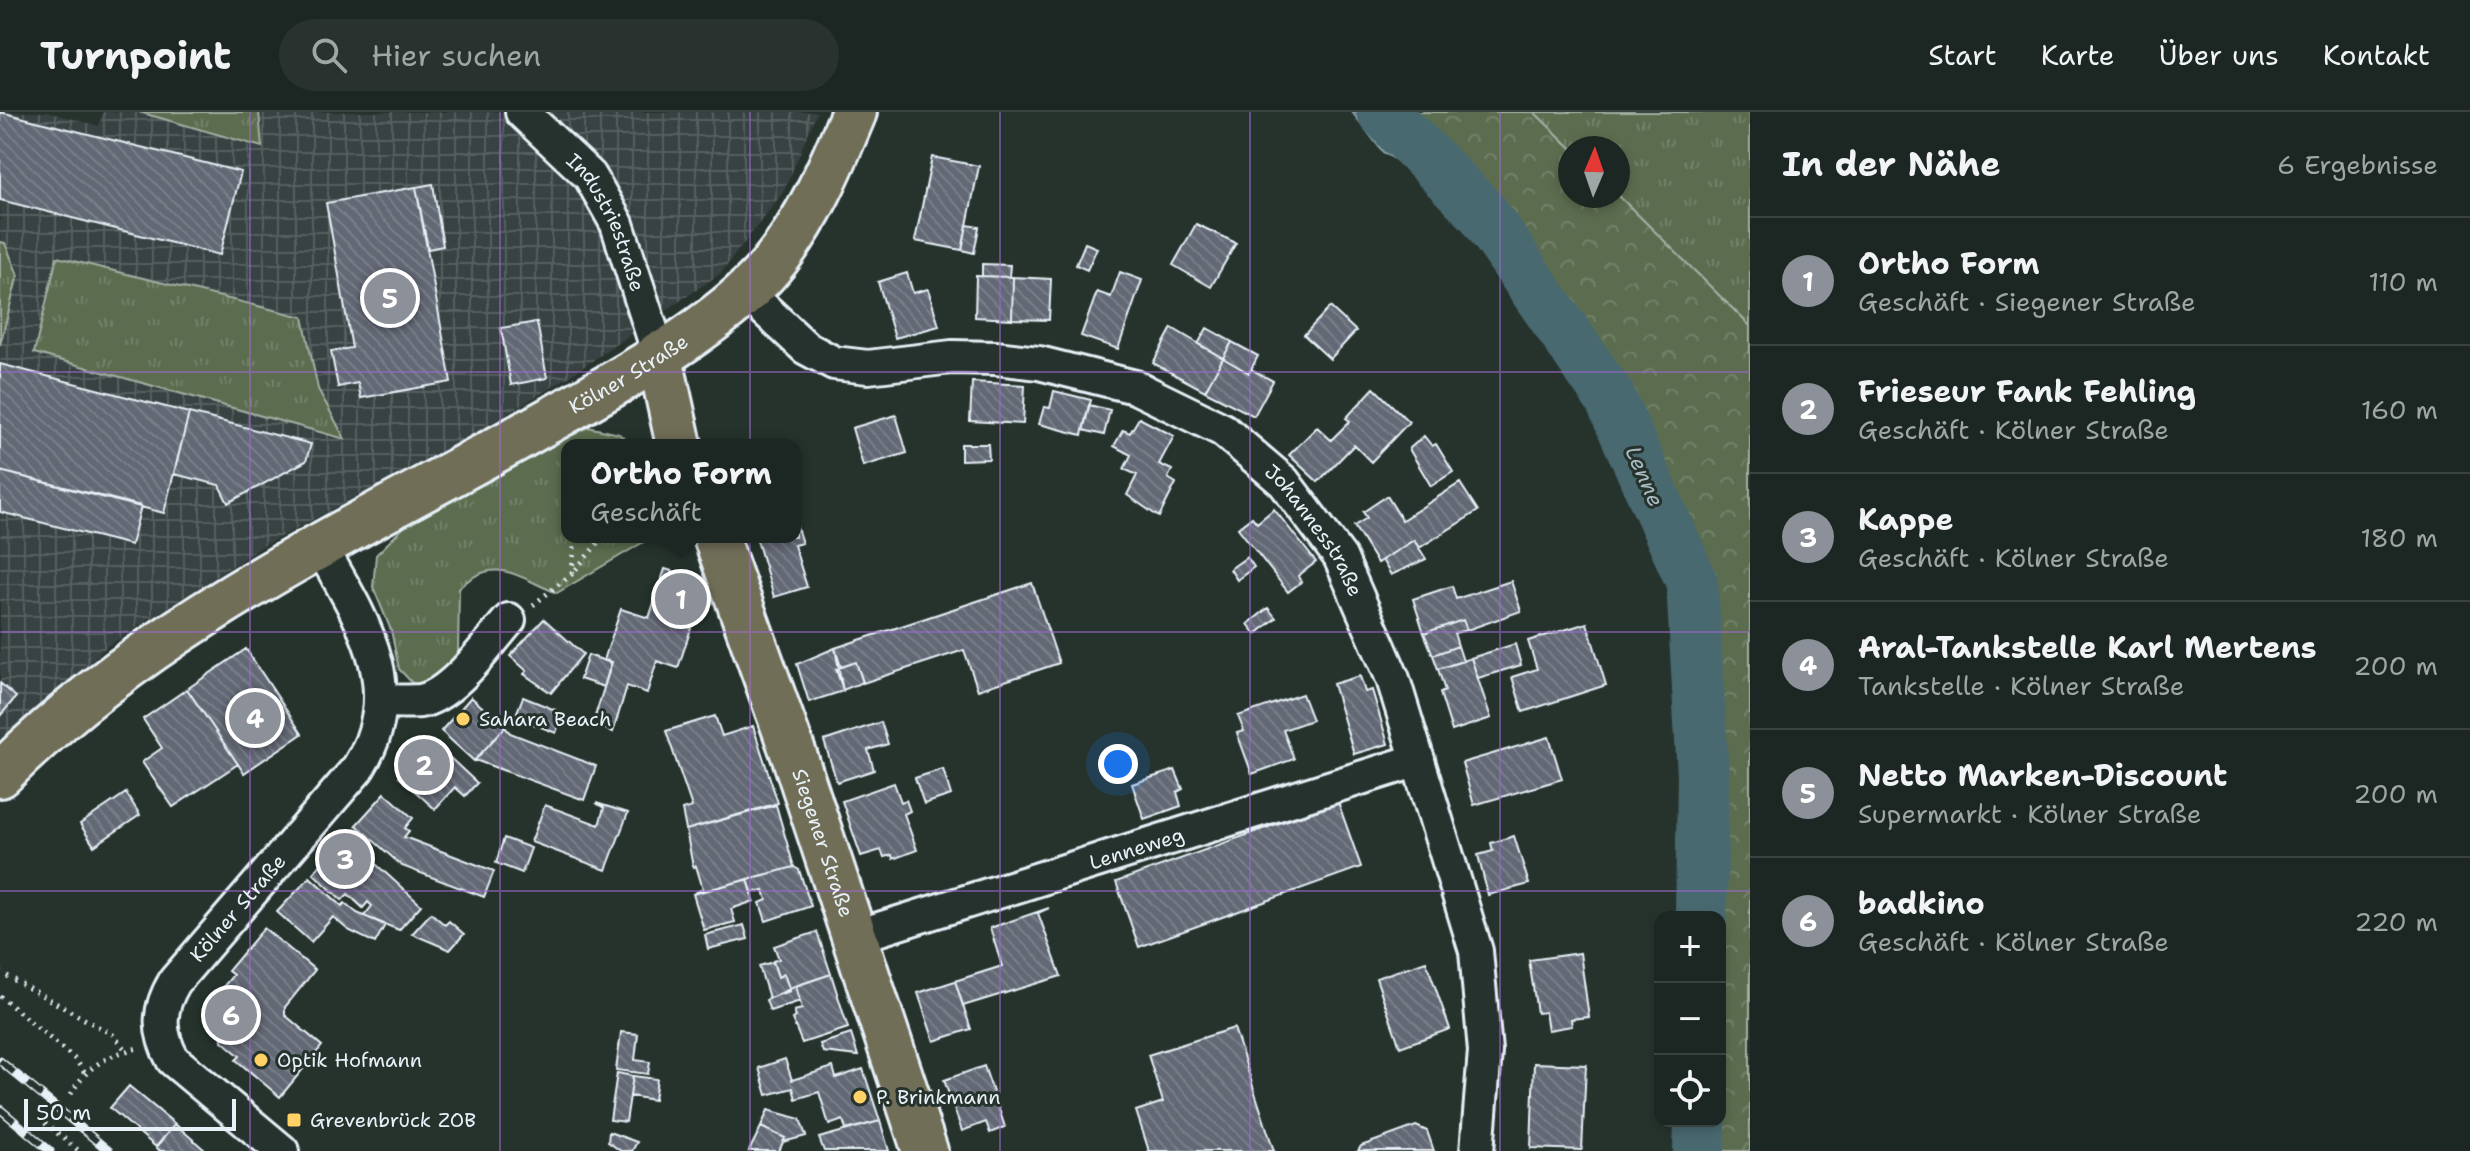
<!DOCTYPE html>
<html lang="de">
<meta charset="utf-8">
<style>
body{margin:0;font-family:"Shantell Sans",sans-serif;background:#29322f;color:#f1f3f6}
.controls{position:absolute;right:24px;bottom:24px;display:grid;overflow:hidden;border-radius:16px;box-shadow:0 4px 12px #0003}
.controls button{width:72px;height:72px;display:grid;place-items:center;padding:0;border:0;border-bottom:2px solid #3a4340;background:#1c2622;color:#f1f3f6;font:40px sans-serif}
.compass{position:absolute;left:1558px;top:24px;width:72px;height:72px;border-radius:50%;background:#1c2622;box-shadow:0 4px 12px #0003;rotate:2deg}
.scale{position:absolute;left:24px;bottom:20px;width:212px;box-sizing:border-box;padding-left:8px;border:4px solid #e8f1f8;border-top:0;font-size:22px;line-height:28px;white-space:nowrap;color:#e8f1f8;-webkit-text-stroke:6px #26332d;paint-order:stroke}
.you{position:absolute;left:1118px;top:652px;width:28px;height:28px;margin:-20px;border:6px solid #fff;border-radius:50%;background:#1a73e8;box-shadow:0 0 0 12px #1a73e833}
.badge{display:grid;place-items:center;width:52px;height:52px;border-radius:50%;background:#8c9099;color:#fff;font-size:26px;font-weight:700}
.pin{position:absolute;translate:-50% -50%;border:4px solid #fff;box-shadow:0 2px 8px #0006}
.popup{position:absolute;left:561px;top:327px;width:240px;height:104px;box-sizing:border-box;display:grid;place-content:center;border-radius:16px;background:#1c2622;filter:drop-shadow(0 2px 6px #0005);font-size:26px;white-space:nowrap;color:#a0a5a5}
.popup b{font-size:30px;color:#f1f3f6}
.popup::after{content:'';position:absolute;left:50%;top:100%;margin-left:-16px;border:16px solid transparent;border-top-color:#1c2622}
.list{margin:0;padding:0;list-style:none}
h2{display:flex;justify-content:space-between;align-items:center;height:104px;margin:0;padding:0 32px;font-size:34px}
h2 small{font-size:26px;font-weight:400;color:#a0a5a5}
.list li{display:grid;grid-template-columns:52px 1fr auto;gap:24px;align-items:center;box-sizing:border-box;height:128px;padding:0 32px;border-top:2px solid #3a4340}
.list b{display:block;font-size:30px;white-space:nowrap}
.list p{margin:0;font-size:26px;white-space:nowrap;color:#a0a5a5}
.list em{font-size:26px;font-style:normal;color:#a0a5a5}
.icon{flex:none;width:44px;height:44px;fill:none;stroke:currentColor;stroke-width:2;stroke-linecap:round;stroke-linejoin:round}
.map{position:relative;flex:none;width:1750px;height:1039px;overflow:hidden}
header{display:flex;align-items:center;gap:48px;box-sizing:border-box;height:112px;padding:0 40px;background:#1c2622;border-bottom:2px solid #3a4340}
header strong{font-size:38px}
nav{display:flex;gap:44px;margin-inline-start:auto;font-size:28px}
.search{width:560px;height:72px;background:#29322f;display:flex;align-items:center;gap:20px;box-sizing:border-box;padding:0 28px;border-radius:44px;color:#a0a5a5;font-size:30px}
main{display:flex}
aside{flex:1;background:#1c2622}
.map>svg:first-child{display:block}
</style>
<header>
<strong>Turnpoint</strong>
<div class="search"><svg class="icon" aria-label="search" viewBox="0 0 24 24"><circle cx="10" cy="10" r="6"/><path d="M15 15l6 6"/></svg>Hier suchen</div>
<nav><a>Start</a><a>Karte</a><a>Über uns</a><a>Kontakt</a></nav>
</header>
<main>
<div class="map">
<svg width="1750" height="1039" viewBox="0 0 1750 1039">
<defs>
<pattern id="industrial-grid" width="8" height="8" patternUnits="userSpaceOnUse" patternTransform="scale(2)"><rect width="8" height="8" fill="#384343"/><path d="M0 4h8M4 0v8" fill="none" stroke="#555f5f"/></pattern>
<pattern id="grass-tufts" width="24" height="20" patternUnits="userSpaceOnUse" patternTransform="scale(2)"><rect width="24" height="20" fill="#5b6d50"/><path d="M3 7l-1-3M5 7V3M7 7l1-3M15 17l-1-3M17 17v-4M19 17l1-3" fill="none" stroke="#73826a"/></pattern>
<pattern id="forest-crowns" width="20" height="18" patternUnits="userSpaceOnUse" patternTransform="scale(2)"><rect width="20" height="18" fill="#5b6d50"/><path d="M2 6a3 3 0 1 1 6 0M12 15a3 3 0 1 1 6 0" fill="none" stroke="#73826a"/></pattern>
<pattern id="water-waves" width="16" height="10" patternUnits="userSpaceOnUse" patternTransform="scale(2)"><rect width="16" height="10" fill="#4a6971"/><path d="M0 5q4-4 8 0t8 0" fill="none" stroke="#647f86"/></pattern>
<pattern id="building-back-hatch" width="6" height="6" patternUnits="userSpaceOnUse" patternTransform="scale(2)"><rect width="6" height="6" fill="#636875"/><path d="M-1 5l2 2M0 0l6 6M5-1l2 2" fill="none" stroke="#797e89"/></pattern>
</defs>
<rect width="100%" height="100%" fill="#26332d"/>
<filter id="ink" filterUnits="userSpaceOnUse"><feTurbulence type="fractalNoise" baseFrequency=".0125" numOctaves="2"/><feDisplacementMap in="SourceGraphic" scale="16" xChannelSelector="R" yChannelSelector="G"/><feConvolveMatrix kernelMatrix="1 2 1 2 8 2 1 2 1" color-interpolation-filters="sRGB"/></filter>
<g filter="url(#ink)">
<path fill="url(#industrial-grid)" d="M0,0H47L99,14L103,0H139L262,34L259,0H817L784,79L721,161L567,266L472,323L263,434L106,535L0,638Z"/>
<path fill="url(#grass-tufts)" stroke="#a2afa4" stroke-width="2" d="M139,0H259L262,35Z
M1534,0H1750V214L1618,83V36H1571Z
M0,130L5,131L18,163L0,233Z
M57,145L303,205L318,277L345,327L34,241Z
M588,315L619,322L632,333H567V425H652L557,481C517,465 495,442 459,476L458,544L433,572L415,574L399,557L391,518L373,475L376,443L411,408Z"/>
<path fill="url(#forest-crowns)" stroke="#a2afa4" stroke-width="2" d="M1409,0H1534L1571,36L1570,84L1618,83L1750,214V1039H1686L1687,1009H1720V805H1691L1697,493L1637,354L1457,87Z"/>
<path fill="url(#water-waves)" stroke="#899fa7" stroke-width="2" d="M1352,0H1409L1457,87L1383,40Z"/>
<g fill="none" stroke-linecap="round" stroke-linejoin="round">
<path stroke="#4a6971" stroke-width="52" d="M1383,0L1482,100L1610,286L1692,470L1703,663L1701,805
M1699,1039L1700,1009"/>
</g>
<path fill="url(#building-back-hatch)" stroke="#e8f1f8" stroke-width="2" d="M0,0L241,60L220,143L0,88Z
M932,45L979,54L962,138L915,129Z
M433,72L443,134L428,137L416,75Z
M416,75L451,270L361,286L358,271L338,275L331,239L352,236L326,91Z
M1196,112L1236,131L1211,175L1173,153Z
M967,113L979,115L974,141L962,138Z
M1085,131L1097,136L1087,158L1076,153Z
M982,152L1010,153L1009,165L982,164Z
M1120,160L1142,168L1118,237L1081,224L1097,180L1111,185Z
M907,161L913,181L928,177L939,214L895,226L878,170Z
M976,164L1013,165L1012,207L975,205Z
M1013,165L1051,167L1049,208L1012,207Z
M1330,195L1356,219L1330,247L1304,223Z
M537,210L547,266L511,273L501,216Z
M1172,216L1223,246L1205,279L1153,251Z
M1207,216L1232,230L1223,246L1198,232Z
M1232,230L1258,244L1249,261L1223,246Z
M1223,246L1249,261L1251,257L1273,269L1254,304L1205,279Z
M0,252L189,301L164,401L0,359Z
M972,270L1025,273L1023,312L970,309Z
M1374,276L1409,310L1371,350L1354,333L1318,370L1289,343L1317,315L1331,328L1350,309L1346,306Z
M1054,279L1091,288L1082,323L1039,312L1044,295L1050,296Z
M1089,293L1110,298L1104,323L1083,318Z
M189,301L311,332L306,349L228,391L219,373L174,362Z
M896,303L907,341L863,354L852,316Z
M1139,306L1174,324L1159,352L1172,358L1168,366L1176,371L1159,405L1127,383L1137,363L1124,357L1131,343L1114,334L1123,318L1130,321Z
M1424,324L1432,334L1436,332L1453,360L1431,374L1409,337Z
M961,332H988L989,347L961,348Z
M0,359L141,394L131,433L0,400Z
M1460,371L1478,399L1419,436L1414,428L1377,451L1354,414L1367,406L1363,400L1387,384L1402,408Z
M1274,397L1316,450L1298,464L1301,470L1288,480L1238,416L1252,405L1257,411Z
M795,410L802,431L794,433L807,475L774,485L756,425H795Z
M1414,428L1426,447L1391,463L1382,448Z
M1247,445L1254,455L1237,468L1230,457Z
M665,457L682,462L678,475L695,481L700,489L678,556L657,549L647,581L627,574L613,620L593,611L612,550L604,548L621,497L649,506Z
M1511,469L1521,499L1467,518L1463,508L1424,521L1413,487L1452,474L1456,487Z
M1032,471L1059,551L978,578L964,538L863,571L856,550L841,555L835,536Z
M1268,496L1276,506L1256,522L1248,512Z
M544,507L583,542L551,581L524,562L527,559L510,544Z
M1463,508L1467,518L1454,521L1458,534L1433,543L1424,521Z
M1587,511L1606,573L1523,600L1512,565L1537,557L1528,529Z
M1515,532L1521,553L1478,566L1471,546Z
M1458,534L1463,549L1438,557L1433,543Z
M835,536L843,579L809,590L797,552Z
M246,537L302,622L244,661L187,577Z
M588,543L611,551L604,575L580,567Z
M1471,546L1491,606L1452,619L1440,581L1445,579L1438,557Z
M856,550L863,570L843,578L836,557Z
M1360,564L1365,580L1372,578L1388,632L1354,642L1333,572Z
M0,571L16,585L0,604Z
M187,577L238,652L173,695L142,650L162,636L143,607Z
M1302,582L1312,608L1283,618L1294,647L1252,662L1237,621L1244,619L1238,604Z
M471,585L505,615L474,649L441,619Z
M523,585L563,601L556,621L515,605Z
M715,604L722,624L753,614L778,691L686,718L682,698L692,695L666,619Z
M881,610L888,632L868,638L874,658L837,670L824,629Z
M505,615L510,621L596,654L584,688L475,648Z
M1549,625L1562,667L1474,693L1462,651Z
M432,629L477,671L465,684L455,675L435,697L399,665Z
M943,657L951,683L924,692L915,666Z
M1175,658L1183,677L1177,680L1181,694L1144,707L1132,672Z
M894,671L901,690L906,688L910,699L904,702L917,738L893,747L892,743L884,745L881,738L861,744L842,689Z
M126,681L140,703L94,734L80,712Z
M385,681L413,706L405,716L409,719L404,725L494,759L484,785L402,754L356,713Z
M1338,690L1361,755L1139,835L1116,770Z
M596,691L628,701L606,758L531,730L545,693L599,713L604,696Z
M776,693L794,755L693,782L703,777L696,754L693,755L686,718Z
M1514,724L1529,772L1488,783L1478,743L1493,739L1491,731Z
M346,725L421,793L399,818L364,804L372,794L368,790L363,796L348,782L342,788L313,761Z
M504,726L531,736L522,761L496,751Z
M794,755L799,758L811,794L766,809L760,791L767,788L764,778L752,780L748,767Z
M310,765L342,794L345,791L357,801L385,813L375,831L348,818L333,805L311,830L277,800Z
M748,767L754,789L731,797L735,810L704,818L693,782Z
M1049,796L1038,801L1061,864L963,894L955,869L1002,854L990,816Z
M431,801L445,813L449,809L464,822L450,838L412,822Z
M744,813L748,827L708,837L705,823Z
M264,816L315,858L285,895V903L322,934L280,985L236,948L240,944L222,929L218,881L233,863L228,859Z
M817,820L831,862L789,876L784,862L778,865L773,849L779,847L774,834Z
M1580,841L1589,905L1571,907L1572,914L1548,918L1545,900L1537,901L1529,848Z
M1426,849L1450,917L1400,935L1376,866Z
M773,850L778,865L784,862L790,879L769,886L759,854Z
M831,862L848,916L802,931L792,907L796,905L794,899L802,897L796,874Z
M955,869L971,917L934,929L918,881Z
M796,874L800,889L770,899L766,888Z
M1234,916L1274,1039H1149L1136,999L1163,990L1148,943Z
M621,920L638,922L635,948L650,950L648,962L616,958Z
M851,922L858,944L823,940L820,932Z
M785,947L792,968L833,955L836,966L863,957L880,1009L846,1018L843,1008L829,1013L819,980L796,987L793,976L767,983L759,956Z
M1534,951L1586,953L1582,1038L1531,1036Z
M984,954L1005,1015L990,1021L986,1010L962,1019L944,968Z
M617,961L633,964L626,1010L610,1008Z
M633,964L657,967L654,988L630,984Z
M129,974L175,1012L156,1035L110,996Z
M768,998L800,1007L806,1024L783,1030L785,1026L761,1015Z
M880,1009L889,1039H824L819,1026Z
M175,1012L206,1039H160L156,1035Z
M1416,1014L1427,1019L1434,1039H1358L1361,1034Z
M761,1015L785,1026L779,1039H749Z
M609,1020L637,1030L632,1039H621L608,1030Z"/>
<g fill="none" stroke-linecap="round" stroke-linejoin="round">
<g stroke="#e8f1f8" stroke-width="38">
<g id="minor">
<path id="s1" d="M522,0L590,64L617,112L659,242"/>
<path id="s2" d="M746,180L806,236L834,251L868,255L952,245L996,246L1039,251L1135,275L1223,318L1284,370L1340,445L1393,567L1476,839L1485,939L1477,1039"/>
<path d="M382,589C394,589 408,590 420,589C452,584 488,532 509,508"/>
<path id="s3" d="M854,825L1418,648"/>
<path id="s4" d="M282,1039L173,948C157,919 158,897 175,869L358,656C409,576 361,506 320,434"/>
</g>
</g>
<g stroke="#e8f1f8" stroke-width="50">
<g id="primary">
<path d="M659,242L679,333"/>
<path id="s5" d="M716,425L795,646L925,1039"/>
<path id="s6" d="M0,663C147,515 335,427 516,327C592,284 715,221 771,154C808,110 832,53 854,0"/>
</g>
</g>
<path stroke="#e8f1f8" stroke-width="5" stroke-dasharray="2 6" stroke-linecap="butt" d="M572,461L575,425
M533,493L572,462L603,425
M0,860L113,923L126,938
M0,884L76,948L84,960
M71,982C86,955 108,942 139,936
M45,1011L79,1039"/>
<use href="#minor" stroke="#26332d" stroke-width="32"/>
<use href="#primary" stroke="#716e59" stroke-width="44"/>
<g stroke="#e8f1f8" stroke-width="9">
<path id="rail" d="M0,949L109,1039
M0,997L50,1039"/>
</g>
<use href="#rail" stroke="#26332d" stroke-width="6" stroke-dasharray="18" stroke-linecap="butt"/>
</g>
</g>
<path fill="none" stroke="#9c67d0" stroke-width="2" stroke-opacity="0.55" d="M250,0V1039M500,0V1039M750,0V1039M1000,0V1039M1250,0V1039M1500,0V1039M0,260H1750M0,520H1750M0,779H1750"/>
<g fill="#ffd166" stroke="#26332d" stroke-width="3">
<circle cx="463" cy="607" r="8"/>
<circle cx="261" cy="948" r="8"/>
<circle cx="860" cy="985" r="8"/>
<rect x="286" y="1000" width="16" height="16" rx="4"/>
</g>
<g text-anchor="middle" stroke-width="6" stroke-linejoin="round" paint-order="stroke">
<g font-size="20" fill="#e8f1f8" stroke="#26332d">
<text dy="7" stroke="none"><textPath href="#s1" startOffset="142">Industriestraße</textPath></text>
<text dy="7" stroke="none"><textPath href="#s6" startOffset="748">Kölner Straße</textPath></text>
<text dy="7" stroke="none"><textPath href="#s2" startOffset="654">Johannesstraße</textPath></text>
<text dy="7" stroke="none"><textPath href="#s5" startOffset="324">Siegener Straße</textPath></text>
<text dy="7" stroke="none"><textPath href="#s3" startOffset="296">Lenneweg</textPath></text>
<text dy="7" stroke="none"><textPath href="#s4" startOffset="322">Kölner Straße</textPath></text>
</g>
<g font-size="20" fill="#e8f1f8" stroke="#26332d" text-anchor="start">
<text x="479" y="614">Sahara Beach</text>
<text x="277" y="955">Optik Hofmann</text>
<text x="876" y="992">P. Brinkmann</text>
<text x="310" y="1015">Grevenbrück ZOB</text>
</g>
<g font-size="22" font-style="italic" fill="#a9bbc2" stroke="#26332d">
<text transform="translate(1645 364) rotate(66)" y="8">Lenne</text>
</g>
</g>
</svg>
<div class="controls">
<button>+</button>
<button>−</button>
<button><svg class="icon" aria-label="locate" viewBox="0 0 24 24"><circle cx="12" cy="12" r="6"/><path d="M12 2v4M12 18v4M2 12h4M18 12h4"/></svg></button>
</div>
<svg class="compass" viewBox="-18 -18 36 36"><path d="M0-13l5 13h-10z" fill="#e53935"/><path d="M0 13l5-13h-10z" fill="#a0a5a5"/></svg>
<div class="scale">50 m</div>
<div class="you"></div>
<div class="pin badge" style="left:681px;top:487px">1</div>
<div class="popup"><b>Ortho Form</b>Geschäft</div>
<div class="pin badge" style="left:424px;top:653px">2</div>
<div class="pin badge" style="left:345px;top:747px">3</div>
<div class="pin badge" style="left:255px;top:606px">4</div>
<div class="pin badge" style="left:390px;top:186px">5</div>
<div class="pin badge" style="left:231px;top:903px">6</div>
</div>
<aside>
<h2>In der Nähe<small>6 Ergebnisse</small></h2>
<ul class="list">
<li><span class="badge">1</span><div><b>Ortho Form</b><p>Geschäft · Siegener Straße</p></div><em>110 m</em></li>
<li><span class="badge">2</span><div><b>Frieseur Fank Fehling</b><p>Geschäft · Kölner Straße</p></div><em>160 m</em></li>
<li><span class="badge">3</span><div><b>Kappe</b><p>Geschäft · Kölner Straße</p></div><em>180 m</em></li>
<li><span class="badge">4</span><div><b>Aral-Tankstelle Karl Mertens</b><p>Tankstelle · Kölner Straße</p></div><em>200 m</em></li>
<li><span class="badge">5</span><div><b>Netto Marken-Discount</b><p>Supermarkt · Kölner Straße</p></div><em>200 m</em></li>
<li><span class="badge">6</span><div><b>badkino</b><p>Geschäft · Kölner Straße</p></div><em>220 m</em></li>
</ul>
</aside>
</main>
